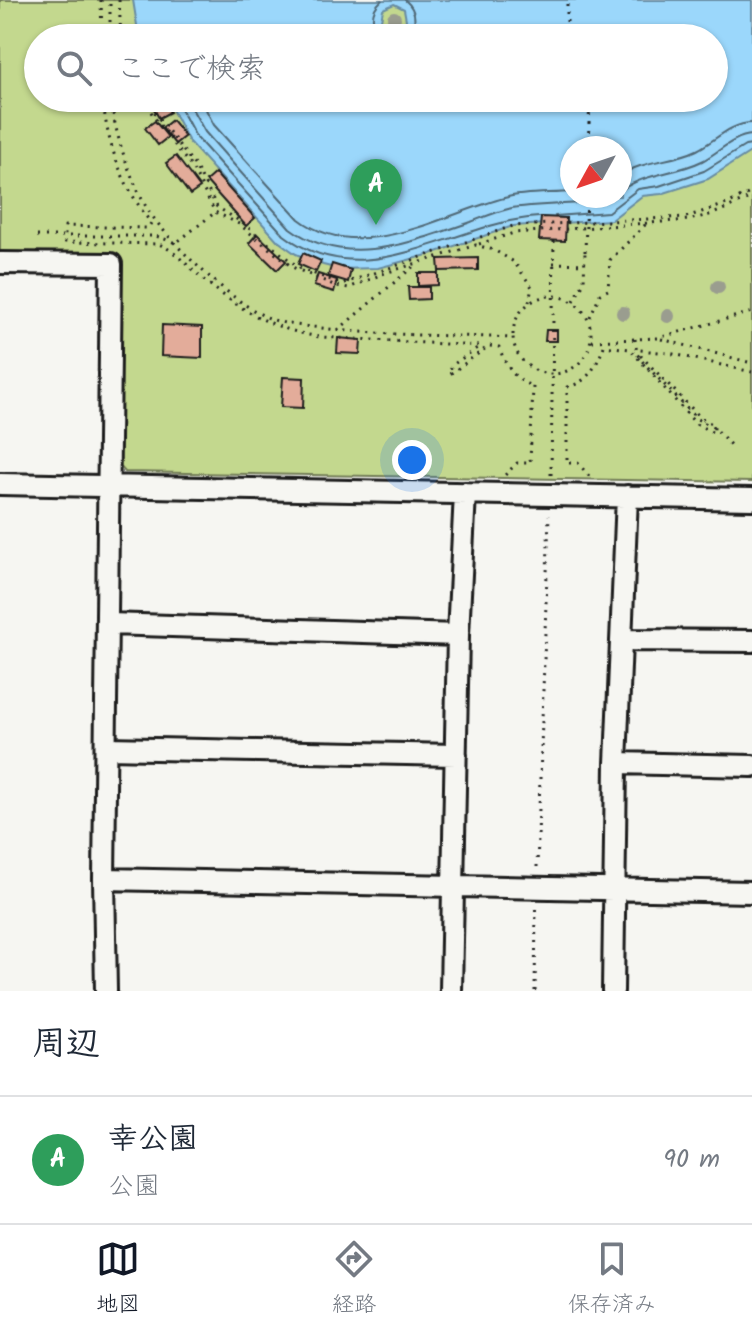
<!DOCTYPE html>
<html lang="ja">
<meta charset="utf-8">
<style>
body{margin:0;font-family:Kalam,"Klee One",sans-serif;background:#f6f6f7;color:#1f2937}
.compass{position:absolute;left:560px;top:136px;width:72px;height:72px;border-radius:50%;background:#fff;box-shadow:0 2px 6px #0004;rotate:230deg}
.you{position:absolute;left:412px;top:460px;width:28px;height:28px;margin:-20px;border:6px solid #fff;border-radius:50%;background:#1a73e8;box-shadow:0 0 0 12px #1a73e833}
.badge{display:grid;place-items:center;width:52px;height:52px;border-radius:50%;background:#111827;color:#fff;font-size:26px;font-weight:700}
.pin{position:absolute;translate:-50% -66px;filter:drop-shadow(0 2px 4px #0008)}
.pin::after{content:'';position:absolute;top:42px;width:28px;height:24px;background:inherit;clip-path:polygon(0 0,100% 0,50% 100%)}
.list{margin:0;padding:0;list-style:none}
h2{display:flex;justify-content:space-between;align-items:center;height:104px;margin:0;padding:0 32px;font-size:34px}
h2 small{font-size:26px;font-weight:400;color:#747a83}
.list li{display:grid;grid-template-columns:52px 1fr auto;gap:24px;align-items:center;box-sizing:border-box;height:128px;padding:0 32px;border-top:2px solid #e0e1e3}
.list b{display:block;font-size:30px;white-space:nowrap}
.list p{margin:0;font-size:26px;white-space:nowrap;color:#747a83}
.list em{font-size:26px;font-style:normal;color:#747a83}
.icon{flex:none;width:44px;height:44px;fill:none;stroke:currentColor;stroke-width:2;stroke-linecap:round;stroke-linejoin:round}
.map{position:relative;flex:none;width:752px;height:991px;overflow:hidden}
.search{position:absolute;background:#fff;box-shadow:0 2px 6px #0004;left:24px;right:24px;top:24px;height:88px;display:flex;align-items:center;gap:20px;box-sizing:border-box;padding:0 28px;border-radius:44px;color:#747a83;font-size:30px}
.sheet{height:232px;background:#fff}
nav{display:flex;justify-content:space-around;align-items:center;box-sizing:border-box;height:112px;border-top:2px solid #e0e1e3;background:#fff;font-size:22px;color:#747a83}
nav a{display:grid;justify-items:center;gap:4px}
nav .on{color:#111827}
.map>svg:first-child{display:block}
</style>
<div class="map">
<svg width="752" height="991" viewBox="0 0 752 991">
<rect width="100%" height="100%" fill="#f6f6f2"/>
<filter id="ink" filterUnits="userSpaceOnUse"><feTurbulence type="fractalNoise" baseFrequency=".0125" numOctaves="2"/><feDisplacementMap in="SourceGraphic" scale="16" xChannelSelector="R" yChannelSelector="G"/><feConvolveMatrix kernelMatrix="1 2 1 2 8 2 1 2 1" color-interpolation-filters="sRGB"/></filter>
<g filter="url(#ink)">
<path fill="#c3d88e" stroke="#707a55" stroke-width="2" fill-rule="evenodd" d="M0,0H752V482L125,472L118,464L119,255H0ZM38,38H714V98H38ZM572,148H620V196H572Z"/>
<path fill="#9bd7fb" stroke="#688ca2" stroke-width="2" fill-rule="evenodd" d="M133,0H752V151L708,179L661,194L642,196L611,220L513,226L431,254L378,268L339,269L323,265L296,254L278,241L189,142L166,98H714V38H139ZM394,4L404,9L406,20C401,33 388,32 381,20L383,9ZM572,148H620V196H572Z"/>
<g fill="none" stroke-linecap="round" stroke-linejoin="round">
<path stroke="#4f6775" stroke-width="2" d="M382,0C352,27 405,55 414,23C416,13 412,6 405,0
M175,98L196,137L284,235C366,298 452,222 539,217
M186,98L205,132L290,228C346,270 412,242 471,222C484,217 498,211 512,208C542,204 573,204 604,202L613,196
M200,98L214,125L299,219C360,266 440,215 504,198C525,192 550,194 572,192
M620,176C641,160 673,162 697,150C715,141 730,123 752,123
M620,191C644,173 676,174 702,161C718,153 733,136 752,135
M555,216L608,212L638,189L659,186L704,171L745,146L752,145"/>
</g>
<path fill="#e3ac9a" stroke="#1c1c1c" stroke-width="2" d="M148,98H162L170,112L159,118Z
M172,120L185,136L175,144L162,128Z
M155,121L168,137L158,145L145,128Z
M176,156L200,188L190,195L166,163Z
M215,173L255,218L246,226L206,181Z
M541,217L566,218L565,241L539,240Z
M257,234L286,261L277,270L249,243Z
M303,253L321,261L316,272L298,264Z
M478,258V270L439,271L438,259Z
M332,264L351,270L348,282L328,276Z
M418,273H438V285L418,286Z
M318,274L337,280L334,292L314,286Z
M408,287H429V299L409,300Z
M162,325L202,327V358L161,356Z
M546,330H557V341H545Z
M338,338L361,340L360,354L337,353Z
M283,377L304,378L303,408L281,407Z"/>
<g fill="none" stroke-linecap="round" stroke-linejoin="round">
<g stroke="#1c1c1c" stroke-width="26">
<path id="minor" d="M0,263L111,264L104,879L106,991
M0,484L752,499
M109,624L458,635
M621,640L752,641
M107,748L456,755
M616,763L752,766
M104,879L752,892
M451,991L458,635L465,493
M613,991L616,763L627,496"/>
</g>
<path stroke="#1c1c1c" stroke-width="3" stroke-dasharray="2 6" stroke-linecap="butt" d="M101,0L102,38
M119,0L121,38
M110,38V0
M567,38V0
M103,98C106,144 123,186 151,223L148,228L65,226V242L159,244C176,251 188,267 203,279C238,309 274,330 320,337L480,346L451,366L450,374L489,346L499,347C505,364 514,381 533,386L530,463H517L505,475
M111,98C114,132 128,172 144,203C162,237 233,304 269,318C287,326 309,326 329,329C390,336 451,335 512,338
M143,98L154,117L192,168L215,212L239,224L292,267L336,286L349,288L385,273L476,245L494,250L514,262L532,287L529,302
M147,98L157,116L195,166L217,207L241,222L301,269L342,284L513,226L686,217L727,204L752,192
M588,148L590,98
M37,236H156L176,243L213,214
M479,244L514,233L689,220L713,214L752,197
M553,263L585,264
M513 335a39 39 0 1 1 78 0a39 39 0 1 1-78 0Z
M574,301L584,282L585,252
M590,317L600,294L608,290L610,260L647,223
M338,330L415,265
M635,339L637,354L643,362L697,419L715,428L732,447
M661,339L752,363
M592,341L658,338L752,312
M551,475L554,241
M589,476L578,463H567V387C588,383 597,365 604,346L630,349L696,424L714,433V425L701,418L641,356L640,350L669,353L752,372
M537,867L549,515
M535,991L536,907"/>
<use href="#minor" stroke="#f6f6f2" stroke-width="20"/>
<path stroke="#1c1c1c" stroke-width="3" stroke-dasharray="2 6" stroke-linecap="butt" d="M585,252L587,196"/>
</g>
<g fill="#9a9d8f">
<circle cx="394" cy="18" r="7"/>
<circle cx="718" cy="287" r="7"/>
<circle cx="623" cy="313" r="7"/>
<circle cx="668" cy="316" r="7"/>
</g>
</g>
</svg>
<svg class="compass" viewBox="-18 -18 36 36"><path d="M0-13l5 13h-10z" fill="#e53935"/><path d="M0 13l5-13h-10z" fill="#747a83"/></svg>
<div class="you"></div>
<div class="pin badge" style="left:376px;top:225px;background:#2e9e5b">A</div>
<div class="search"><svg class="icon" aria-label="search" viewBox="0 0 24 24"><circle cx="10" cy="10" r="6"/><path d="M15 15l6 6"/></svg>ここで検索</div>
</div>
<section class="sheet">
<h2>周辺<small></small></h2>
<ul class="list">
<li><span class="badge" style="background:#2e9e5b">A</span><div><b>幸公園</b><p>公園</p></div><em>90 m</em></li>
</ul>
</section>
<nav>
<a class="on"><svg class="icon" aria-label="map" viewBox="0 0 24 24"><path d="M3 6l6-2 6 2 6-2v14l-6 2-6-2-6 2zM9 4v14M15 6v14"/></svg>地図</a>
<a><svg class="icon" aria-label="directions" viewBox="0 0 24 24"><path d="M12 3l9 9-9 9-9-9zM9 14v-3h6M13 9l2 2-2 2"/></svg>経路</a>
<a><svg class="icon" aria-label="saved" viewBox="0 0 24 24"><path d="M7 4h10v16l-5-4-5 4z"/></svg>保存済み</a>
</nav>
